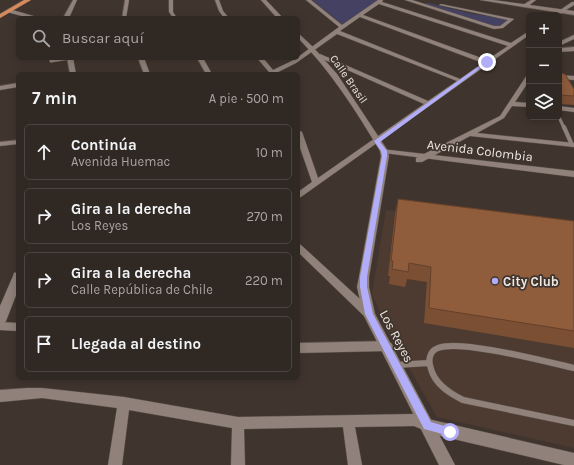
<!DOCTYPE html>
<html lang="es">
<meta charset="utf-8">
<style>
body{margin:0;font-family:Karla,sans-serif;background:#38302a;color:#f1f3f6}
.controls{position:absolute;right:12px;top:12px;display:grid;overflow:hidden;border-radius:6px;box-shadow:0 2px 10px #0003}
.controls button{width:36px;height:36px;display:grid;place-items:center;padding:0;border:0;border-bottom:1px solid #4b4440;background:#302822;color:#f1f3f6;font:20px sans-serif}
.stop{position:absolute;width:12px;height:12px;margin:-9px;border:3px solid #b2adf9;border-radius:50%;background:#fff}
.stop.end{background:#b2adf9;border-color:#fff;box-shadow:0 1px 4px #0008}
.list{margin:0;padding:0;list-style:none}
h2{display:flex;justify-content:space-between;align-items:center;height:52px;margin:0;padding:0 16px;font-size:17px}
h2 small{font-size:13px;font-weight:400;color:#a8a6a5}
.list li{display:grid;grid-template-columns:26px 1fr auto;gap:12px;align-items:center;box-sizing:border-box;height:56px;margin:0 8px 8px;padding:0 8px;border:1px solid #4b4440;border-radius:6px}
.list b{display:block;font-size:15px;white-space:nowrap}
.list p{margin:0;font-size:13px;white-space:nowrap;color:#a8a6a5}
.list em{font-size:13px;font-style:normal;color:#a8a6a5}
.icon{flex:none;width:22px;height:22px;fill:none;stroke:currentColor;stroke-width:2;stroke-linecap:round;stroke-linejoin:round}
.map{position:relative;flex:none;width:574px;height:465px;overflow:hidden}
.search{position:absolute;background:#302822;box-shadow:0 2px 10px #0003;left:16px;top:16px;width:284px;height:44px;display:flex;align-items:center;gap:10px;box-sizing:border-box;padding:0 14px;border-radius:6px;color:#a8a6a5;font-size:15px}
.panel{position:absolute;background:#302822;box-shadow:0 2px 10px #0003;left:16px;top:72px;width:284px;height:308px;border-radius:6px}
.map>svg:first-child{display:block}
</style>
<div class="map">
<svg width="574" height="465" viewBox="0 0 574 465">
<rect width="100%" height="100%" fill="#40352e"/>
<path fill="#4d3b31" d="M386,210L574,235V448L437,417L389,332L372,294Z"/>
<path fill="#444162" d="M312,0H378L343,25Z
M428,3L473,14L510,19L498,27H494L423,4Z"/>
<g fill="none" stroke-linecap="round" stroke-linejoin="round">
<g stroke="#5b514b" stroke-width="3.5">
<path id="service-far2" d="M51,61L70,58
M559,117L564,128"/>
</g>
<g stroke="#5b514b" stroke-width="5">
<path id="service-far1" d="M564,127L572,145"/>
</g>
<g stroke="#5b514b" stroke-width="7">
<path id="service" d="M396,365L428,363
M574,368C547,362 460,339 438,348C429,351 428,361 431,369C435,384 449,393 463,400L574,423"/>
</g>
<g stroke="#5b514b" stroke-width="1">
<path id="minor" d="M125,0H129L126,18H122Z
M169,0H173V12L177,18H173L169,12Z
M215,0H219L223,11L229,18H224L219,11Z
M306,0H311L342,25L378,0H383L382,2L511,43L529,31V35L298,199V192L312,182L298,142V130L302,132L318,178L424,104L316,56V54H320L428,101L457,81L337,34L296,63L276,73L277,74H266L269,72L257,58H263L273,70L298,58V57L339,27ZM379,4L508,46L487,60L363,15ZM360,17L483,63L460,79L340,31Z
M405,0H412L494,26H500L508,20L439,5L441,4L514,19L503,28L494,29Z
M531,0H536L527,7H523V5Z
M572,2H574V5L558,15H553Z
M574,35V39L559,46V42Z
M574,47V51L559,52V48Z
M138,58H144L150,74H144Z
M197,58H203L212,74H206Z
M529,74V81L515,102L529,103V107L512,106L504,118L477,133L574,143V147L470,136L422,162H416V158L500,116L527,75Z
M559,75L574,76V80L559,79Z
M18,83V87L0,90V86Z
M559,106L574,108V112L559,110Z
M18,140V144L0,146V142Z
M298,244L301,245L373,311L374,314L373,317L369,318L365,317L298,252Z
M0,322L18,323V331L0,330Z
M387,341L391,343L393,346L391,349L387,351L298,353V343Z
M27,388H42L124,397L238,417L414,414L433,422L434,426L433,430L428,432L414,426L355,427L362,465H348L343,427L244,429L245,465H231L232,428L129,410L122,465H108L117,408L42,398L0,402V390Z"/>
</g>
<g stroke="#5b514b" stroke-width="1">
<path id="tertiary" d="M73,0H77L69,18H63Z
M480,0H493L574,11V15Z
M9,9L37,17L38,18H29L7,12Z
M67,58H73L76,74H70Z
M381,149L574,171V177L384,153H381Z
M18,272V290L6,321L4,324L0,326V306L13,276L14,273Z
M428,419L574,453V465H564L428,433L423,431L421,426L423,421Z"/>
</g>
<g stroke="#5b514b" stroke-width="1">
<path id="secondary" d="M261,0H266L283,18H277Z
M298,33L313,47L337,74L388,151L389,156L369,277V287L375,314L455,465H439L363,314L357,287L359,277L381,156L380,151C356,111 331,71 298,38Z"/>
</g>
<g stroke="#5b514b" stroke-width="1">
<path id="trunk" d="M24,0H31L0,18V14Z"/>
</g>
<use href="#service-far2" stroke="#90827a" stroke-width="3"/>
<use href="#service-far1" stroke="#90827a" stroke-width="4"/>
<use href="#service" stroke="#90827a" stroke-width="6"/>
<use href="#minor" fill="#90827a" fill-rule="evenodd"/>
<use href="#tertiary" fill="#90827a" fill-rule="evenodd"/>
<use href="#secondary" fill="#90827a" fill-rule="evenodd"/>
<use href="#trunk" fill="#d58b5c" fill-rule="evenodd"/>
</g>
<path fill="#7b4f34" d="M559,73L574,89V105L559,104Z
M398,199L574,221V348L424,323L427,282L407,279L405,287L389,284L390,276H388L395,214Z"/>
<path fill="#8f5c3c" stroke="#64402a" d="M559,73L565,74L574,89V96L559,95Z
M398,199L574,221V331L429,308L431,267L409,263L408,272L392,269L393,261H391Z"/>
<path fill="#b2adf9" d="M486,61L489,62L380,142L387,151V156L367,277V287L373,314L431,422L454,429L455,432L450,436L424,429L365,314L360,287V277L382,156L381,151L374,141Z"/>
<circle fill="#b2adf9" stroke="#40352e" stroke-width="1.5" cx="495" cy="281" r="4"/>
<g text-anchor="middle" stroke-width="3.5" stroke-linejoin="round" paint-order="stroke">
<g font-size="11" fill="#eee7e2" stroke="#40352e">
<text transform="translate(349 79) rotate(55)" y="4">Calle Brasil</text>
</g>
<g font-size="13" fill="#eee7e2" stroke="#40352e">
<text transform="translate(480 150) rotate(7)" y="5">Avenida Colombia</text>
<text transform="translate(397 336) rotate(62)" y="5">Los Reyes</text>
</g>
<g font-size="13" font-weight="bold" fill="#eee7e2" stroke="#40352e" text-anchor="start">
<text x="503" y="286">City Club</text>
</g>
</g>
</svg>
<div class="controls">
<button>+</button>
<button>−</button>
<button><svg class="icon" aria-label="layers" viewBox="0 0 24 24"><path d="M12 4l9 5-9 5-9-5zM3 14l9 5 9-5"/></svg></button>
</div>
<div class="stop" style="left:450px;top:432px"></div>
<div class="stop end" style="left:487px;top:62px"></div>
<div class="search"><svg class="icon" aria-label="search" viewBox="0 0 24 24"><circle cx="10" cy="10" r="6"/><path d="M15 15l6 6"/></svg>Buscar aquí</div>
<section class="panel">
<h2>7 min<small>A pie · 500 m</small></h2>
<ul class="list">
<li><svg class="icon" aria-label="ahead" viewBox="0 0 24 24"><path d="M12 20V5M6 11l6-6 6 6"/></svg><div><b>Continúa</b><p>Avenida Huemac</p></div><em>10 m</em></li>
<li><svg class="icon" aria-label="right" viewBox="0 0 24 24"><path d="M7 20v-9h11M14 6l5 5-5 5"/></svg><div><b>Gira a la derecha</b><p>Los Reyes</p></div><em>270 m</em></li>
<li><svg class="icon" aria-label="right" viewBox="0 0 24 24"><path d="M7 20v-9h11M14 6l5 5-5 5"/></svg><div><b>Gira a la derecha</b><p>Calle República de Chile</p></div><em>220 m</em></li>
<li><svg class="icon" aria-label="arrive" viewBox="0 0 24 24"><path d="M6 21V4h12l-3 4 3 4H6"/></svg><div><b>Llegada al destino</b></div></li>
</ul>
</section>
</div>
